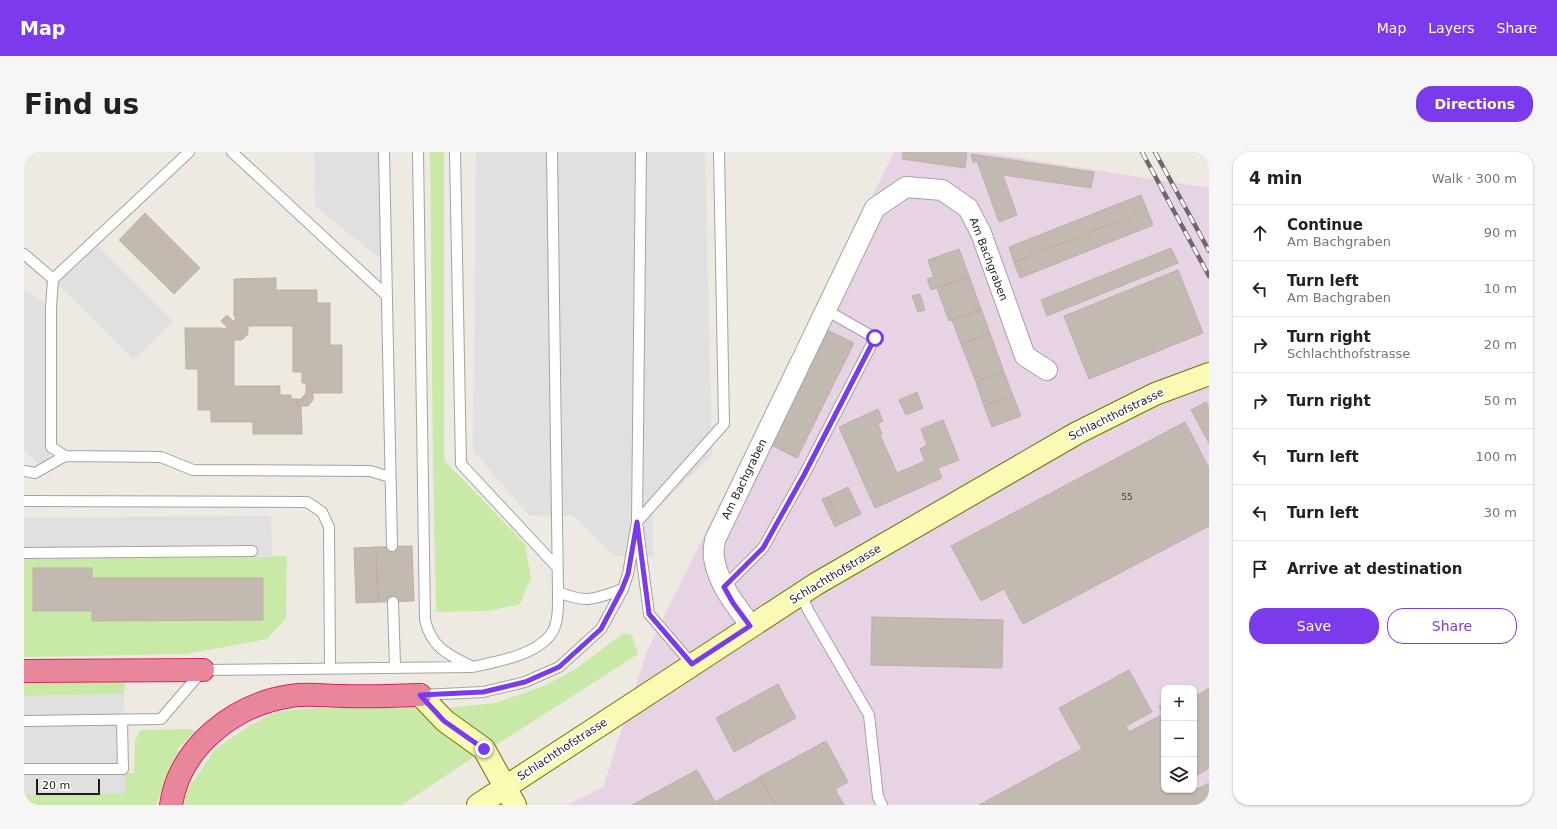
<!DOCTYPE html>
<meta charset="utf-8">
<style>
body{margin:0;font-family:"DejaVu Sans",sans-serif;background:#f6f6f6;color:#202124}
.controls{position:absolute;right:12px;bottom:12px;display:grid;overflow:hidden;border-radius:8px;box-shadow:0 1px 3px #0004}
.controls button{width:36px;height:36px;display:grid;place-items:center;padding:0;border:0;border-bottom:1px solid #e0e0e0;background:#fff;color:#202124;font:20px sans-serif}
.scale{position:absolute;left:12px;bottom:10px;width:64px;box-sizing:border-box;padding-left:4px;border:2px solid #1c1c1c;border-top:0;font-size:11px;line-height:14px;white-space:nowrap;color:#1c1c1c;-webkit-text-stroke:3px #fff;paint-order:stroke}
.stop{position:absolute;width:12px;height:12px;margin:-9px;border:3px solid #7c3aed;border-radius:50%;background:#fff}
.stop.end{background:#7c3aed;border-color:#fff;box-shadow:0 1px 4px #0008}
.list{margin:0;padding:0;list-style:none}
h2{display:flex;justify-content:space-between;align-items:center;height:52px;margin:0;padding:0 16px;font-size:17px}
h2 small{font-size:13px;font-weight:400;color:#757577}
.list li{display:grid;grid-template-columns:26px 1fr auto;gap:12px;align-items:center;box-sizing:border-box;height:56px;padding:0 16px;border-top:1px solid #e0e0e0}
.list b{display:block;font-size:15px;white-space:nowrap}
.list p{margin:0;font-size:13px;white-space:nowrap;color:#757577}
.list em{font-size:13px;font-style:normal;color:#757577}
.actions{display:flex;gap:8px;padding:12px 16px}
.actions a{flex:1;padding:9px 0;border:1px solid #7c3aed;border-radius:16px;text-align:center;font-size:14px;color:#7c3aed}
.actions .main{background:#7c3aed;color:#fff}
.icon{flex:none;width:22px;height:22px;fill:none;stroke:currentColor;stroke-width:2;stroke-linecap:round;stroke-linejoin:round}
.map{position:relative;flex:none;width:1185px;height:653px;overflow:hidden;border-radius:16px}
header{display:flex;align-items:center;gap:24px;box-sizing:border-box;height:56px;padding:0 20px;background:#7c3aed;color:#fff}
header strong{font-size:19px}
nav{display:flex;gap:22px;margin-inline-start:auto;font-size:14px}
.intro{display:flex;align-items:center;justify-content:space-between;box-sizing:border-box;height:96px;padding:0 24px}
h1{margin:0;font-size:28px}
.button{padding:10px 18px;border-radius:16px;background:#7c3aed;color:#fff;font-size:14px;font-weight:700}
main{display:flex;gap:24px;padding:0 24px}
aside{flex:1;background:#fff;border-radius:16px;box-shadow:0 1px 3px #0004}
.map>svg:first-child{display:block}
</style>
<header>
<strong>Map</strong>
<nav><a>Map</a><a>Layers</a><a>Share</a></nav>
</header>
<div class="intro"><h1>Find us</h1><a class="button">Directions</a></div>
<main>
<div class="map">
<svg width="1185" height="653" viewBox="0 0 1185 653">
<rect width="100%" height="100%" fill="#eeeae2"/>
<path fill="#e7d3e4" fill-rule="evenodd" d="M870,0H957L1185,36V653H543L579,635L623,499ZM1140,536H1170V638H1140Z"/>
<path fill="#c9eaa6" d="M406,0H420V308L501,392L507,426L496,452L465,459L412,460L409,314Z
M263,404L262,466L243,487L163,502L0,505V407Z
M599,481L608,483L614,502L469,595L423,556L471,551L520,534L555,515Z
M102,527L100,542L0,544V529Z
M295,556H390L454,602L378,653H160L162,640L191,597L225,574L254,559Z
M167,577L171,580L155,595L132,653H0V643L101,641V621H110L111,589L116,578Z"/>
<path fill="#e0e0e0" d="M290,0H360L362,112L291,54Z
M452,0H681L688,303L629,361V405L590,404L550,364L505,363L449,299Z
M68,88L149,169L109,208L29,127Z
M0,136L27,156V295L25,320L0,299Z
M247,364L248,405L0,407V366Z
M100,542L101,641L0,643V544Z"/>
<path fill="#c2b9b1" stroke="#c0afa4" d="M879,0H934L943,1L941,16L878,7Z
M947,2L1070,20L1067,36L979,23L993,63L975,70L953,9L949,11Z
M1117,43L1123,58L990,110L985,95Z
M1123,58L1129,73L996,126L990,110Z
M121,61L176,116L150,142L95,88Z
M1147,96L1154,111L1023,164L1017,148Z
M935,97L945,124L907,138L903,127L910,125L904,108Z
M1154,118L1179,181L1065,227L1040,164Z
M945,124L957,157L925,169L913,136Z
M252,126V138H293V151H306V193H318V241H289V237H282V231H278V220H269V174H224V182L218,188H210V234H256V243H267V247H273V254H277L278,282H229V270H187V258H174V217H162L161,176H198L200,177L203,175L197,169L203,163L209,169L212,166L210,164V127Z
M896,142L901,158L894,160L888,144Z
M957,157L966,181L937,192L928,168Z
M803,178L830,191L773,306L747,293Z
M966,181L980,220L952,230L937,192Z
M980,220L989,244L960,254L952,230Z
M282,237H289V248L284,254H273V247H277L282,241Z
M893,240L899,256L882,263L875,248Z
M989,244L997,264L968,275L960,254Z
M1182,250L1185,256V291L1167,258Z
M854,257L859,269L854,272L858,282L856,283L873,321L901,309L896,297L903,293L897,277L919,268L935,308L914,316L918,326L851,356L815,275Z
M1161,270L1185,316V374L999,472L980,437L957,449L927,394Z
M824,335L837,362L816,372L804,345Z
M804,345L816,372L811,375L798,347Z
M388,394L390,449L354,450L352,395Z
M352,395L354,450L332,451L330,396Z
M9,416H68V426H239V468L68,469V459H9Z
M848,465L979,468L978,516L847,513Z
M1105,518L1128,560L1102,574L1105,580L1139,562L1135,554L1140,552V638H1170V631L1173,637L1185,631V653H955L1058,597L1035,556Z
M754,532L772,566L710,600L692,566Z
M1170,535L1174,543L1185,536V616L1170,625V536H1168Z
M802,589L824,630L811,637L820,653H751L735,625Z
M673,618L691,650L736,625L751,653H608Z"/>
<g fill="none" stroke-linecap="round" stroke-linejoin="round">
<g stroke="#a3a3a3" stroke-width="12">
<path id="lane" d="M208,0L362,143
M360,0L368,394
M394,0L401,468C407,494 422,502 445,513
M431,0L437,312L533,415
M528,0L534,440C564,452 570,447 599,437
M0,102L29,127L27,156V295L41,304L137,305L169,318L346,319L366,325
M29,127L165,0
M0,319L11,321L41,304
M0,349L283,350L298,360L305,375L306,515
M0,401L228,399
M700,435L739,396L780,323L851,186L802,158
M777,442L784,458L845,563L854,645L858,653
M369,450L371,514
M668,512L625,462L613,370L700,272L695,0
M398,543L459,540L501,530L535,515L577,477L599,437L604,422L613,370L617,0
M0,569L137,567L179,518L448,515C472,510 512,503 527,482C535,471 534,454 534,440
M0,617H99L98,568"/>
</g>
<g stroke="#a3a3a3" stroke-width="22">
<path id="street" d="M727,474C712,454 694,432 690,406C689,401 690,394 691,388L851,56L882,35L918,38L944,56L957,81L1001,204L1023,218"/>
</g>
<g stroke="#6b7403" stroke-width="24">
<path id="secondary" d="M396,543L421,569L460,597L491,653
M454,653L792,432L1053,281L1131,242L1185,222"/>
</g>
<g stroke="#db2066" stroke-width="24">
<path id="highway" d="M0,519L179,518
M147,653C156,594 211,552 267,544C284,541 303,544 319,544C345,545 370,544 396,543"/>
</g>
<use href="#lane" stroke="#fff" stroke-width="10"/>
<use href="#street" stroke="#fff" stroke-width="20"/>
<use href="#secondary" stroke="#f9fab3" stroke-width="22"/>
<use href="#highway" stroke="#e8879c" stroke-width="22"/>
<g stroke="#6a6a6a" stroke-width="4.5">
<path id="rail" d="M1118,0L1185,124
M1131,0L1185,99"/>
</g>
<use href="#rail" stroke="#fff" stroke-width="3" stroke-dasharray="9" stroke-linecap="butt"/>
</g>
<g fill="none" stroke-linecap="round" stroke-linejoin="round">
<path stroke="#7c3aed" stroke-width="5" d="M460,597L420,569L396,543L459,540L501,530L535,515L577,477L598,437L604,422L613,370L625,462L668,512L726,474L709,451L700,435L739,396L780,323L851,186"/>
</g>
<g text-anchor="middle" stroke-width="3.5" stroke-linejoin="round" paint-order="stroke">
<g font-size="9" fill="#464341">
<text x="1103" y="348">55</text>
</g>
<g font-size="11" fill="#1c1c1c" stroke="#fff">
<text transform="translate(965 107) rotate(69)" y="4">Am Bachgraben</text>
<text transform="translate(1092 262) rotate(-26)" y="4">Schlachthofstrasse</text>
<text transform="translate(720 327) rotate(-64)" y="4">Am Bachgraben</text>
<text transform="translate(811 422) rotate(-31)" y="4">Schlachthofstrasse</text>
<text transform="translate(538 597) rotate(-33)" y="4">Schlachthofstrasse</text>
</g>
</g>
</svg>
<div class="controls">
<button>+</button>
<button>−</button>
<button><svg class="icon" aria-label="layers" viewBox="0 0 24 24"><path d="M12 4l9 5-9 5-9-5zM3 14l9 5 9-5"/></svg></button>
</div>
<div class="scale">20 m</div>
<div class="stop" style="left:851px;top:186px"></div>
<div class="stop end" style="left:460px;top:597px"></div>
</div>
<aside>
<h2>4 min<small>Walk · 300 m</small></h2>
<ul class="list">
<li><svg class="icon" aria-label="ahead" viewBox="0 0 24 24"><path d="M12 20V5M6 11l6-6 6 6"/></svg><div><b>Continue</b><p>Am Bachgraben</p></div><em>90 m</em></li>
<li><svg class="icon" aria-label="left" viewBox="0 0 24 24"><path d="M17 20v-9H6M10 6l-5 5 5 5"/></svg><div><b>Turn left</b><p>Am Bachgraben</p></div><em>10 m</em></li>
<li><svg class="icon" aria-label="right" viewBox="0 0 24 24"><path d="M7 20v-9h11M14 6l5 5-5 5"/></svg><div><b>Turn right</b><p>Schlachthofstrasse</p></div><em>20 m</em></li>
<li><svg class="icon" aria-label="right" viewBox="0 0 24 24"><path d="M7 20v-9h11M14 6l5 5-5 5"/></svg><div><b>Turn right</b></div><em>50 m</em></li>
<li><svg class="icon" aria-label="left" viewBox="0 0 24 24"><path d="M17 20v-9H6M10 6l-5 5 5 5"/></svg><div><b>Turn left</b></div><em>100 m</em></li>
<li><svg class="icon" aria-label="left" viewBox="0 0 24 24"><path d="M17 20v-9H6M10 6l-5 5 5 5"/></svg><div><b>Turn left</b></div><em>30 m</em></li>
<li><svg class="icon" aria-label="arrive" viewBox="0 0 24 24"><path d="M6 21V4h12l-3 4 3 4H6"/></svg><div><b>Arrive at destination</b></div></li>
</ul>
<div class="actions"><a class="main">Save</a><a>Share</a></div>
</aside>
</main>
